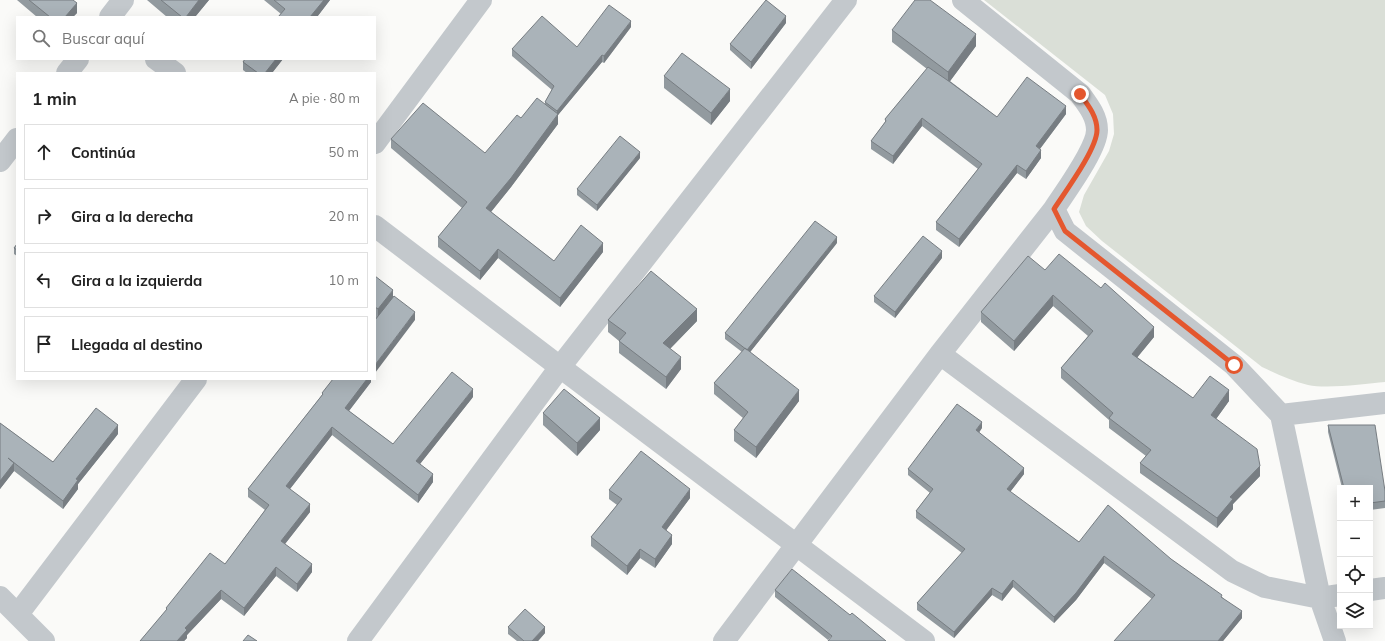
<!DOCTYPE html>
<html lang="es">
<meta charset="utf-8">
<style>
body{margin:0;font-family:Mulish,sans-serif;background:#f6f6f6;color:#222}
.controls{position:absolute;right:12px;bottom:12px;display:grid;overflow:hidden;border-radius:0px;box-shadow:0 4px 16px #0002}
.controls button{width:36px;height:36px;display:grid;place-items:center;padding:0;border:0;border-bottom:1px solid #e0e0e0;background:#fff;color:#222;font:20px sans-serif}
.stop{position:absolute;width:12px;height:12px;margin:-9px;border:3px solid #e4572e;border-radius:50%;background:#fff}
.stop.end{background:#e4572e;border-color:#fff;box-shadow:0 1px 4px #0008}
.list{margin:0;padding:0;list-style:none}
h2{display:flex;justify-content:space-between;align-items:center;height:52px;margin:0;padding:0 16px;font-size:17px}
h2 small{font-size:13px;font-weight:400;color:#767676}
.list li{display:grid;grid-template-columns:26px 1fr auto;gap:12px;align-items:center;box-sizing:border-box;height:56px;margin:0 8px 8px;padding:0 8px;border:1px solid #e0e0e0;border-radius:0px}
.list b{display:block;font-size:15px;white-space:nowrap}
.list em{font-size:13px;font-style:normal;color:#767676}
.icon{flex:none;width:22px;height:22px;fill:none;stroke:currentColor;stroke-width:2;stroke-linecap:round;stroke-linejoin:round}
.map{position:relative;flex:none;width:1385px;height:641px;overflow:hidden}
.search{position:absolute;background:#fff;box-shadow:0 4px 16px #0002;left:16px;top:16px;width:360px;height:44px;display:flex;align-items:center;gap:10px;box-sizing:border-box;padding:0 14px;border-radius:0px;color:#767676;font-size:15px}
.panel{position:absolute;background:#fff;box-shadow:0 4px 16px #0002;left:16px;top:72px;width:360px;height:308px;border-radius:0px}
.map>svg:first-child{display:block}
</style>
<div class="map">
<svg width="1385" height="641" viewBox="0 0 1385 641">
<rect width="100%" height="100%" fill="#fafaf8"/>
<path fill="#dadfd7" d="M984,0H1385V382C1365,384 1327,389 1308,385C1292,381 1277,374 1262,367L1102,241L1086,226L1079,212L1084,195L1109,151L1114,134L1113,114L1105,95Z"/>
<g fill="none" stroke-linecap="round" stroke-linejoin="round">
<path stroke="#c3c8cc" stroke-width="22" d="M963,0L1080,94C1088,105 1097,116 1097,130C1097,149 1065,192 1054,209L1065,231L1234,365L1281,415L1320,598L1335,641
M110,17L123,0
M156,59L175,73
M67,73L78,59
M375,143L481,0
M0,161L17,139
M375,226L560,367L924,641
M940,354L1232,571L1265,587L1320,598L1340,595
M1281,415L1385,403
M1370,590L1385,588
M0,597L44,641
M18,614L196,379
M358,641L560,367L846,0
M724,641L940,354L1054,209"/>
</g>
<path fill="#929a9f" d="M17,0H73L77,13L73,17H37Z
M147,0H209L195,17H167Z
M264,0H330L317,17H278L281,14Z
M786,23L751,69L730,50V44Z
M631,27L604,63L602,62L558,115V124L511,187L491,212L554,261L603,252L560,307L498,258L480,280L438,247V237L462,208L391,148V139L485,153L521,118L545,104V102L552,90L512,56V49L577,47Z
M892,30L976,46L950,81L997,117L1066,114L1040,149L1041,158L1026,179L1017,173L959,247L936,230V222L978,169L922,126L893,164L871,149V141L885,122V119L927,69L892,42Z
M245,59H283L272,73H247L243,70V62Z
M664,76L730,101L711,125L664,88Z
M640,158L597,211L577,195V189Z
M837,243L750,352L799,401L756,458L734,441V430L743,418L714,394V383L742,352L725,339V333Z
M17,244V256L14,254V248Z
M942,258L895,318L874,302V296Z
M1045,270L1154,337L1137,357L1193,398L1229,401L1216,419L1260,476L1233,504V509L1217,528L1140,473V463L1146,456L1109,428V420L1061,378V368L1088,336L1053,306L1014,351L981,322V312Z
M375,276L393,297L415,320L375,319Z
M608,320L697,321L670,349L681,369L666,389L619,353V341L608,332Z
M371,379V382L349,411L393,444L473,397L420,464L433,482L418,503L332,435L290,489L310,512L285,544L312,572L297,592L276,576L244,616L221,599L187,635V638L184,641H140L166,611V608L225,564L265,510L248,497V489L322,395V393Z
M543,413L600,430L577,456L543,425Z
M0,423L53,462L118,434L78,484V489L63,509L14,471L0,489Z
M1328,425L1385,491V508L1370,510V488H1342L1328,432Z
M982,428L979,432L1024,474L1010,492L1079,542L1171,559L1222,597L1242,618L1223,641H1114L1152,599L1104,563L1076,600L1054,623L1013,587L1002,601L992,595L954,638L917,610V603L962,553L916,518V511L930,493L908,475V469Z
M609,490L690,498L666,530L672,544L655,568L640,558L627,575L591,546V537L617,505L609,499Z
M775,590L850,615L828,640L775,597Z
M508,627L545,633L538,641H517L508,634Z"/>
<path fill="#777d82" d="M199,0H209L195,17H186Z
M324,0H330L317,17H310Z
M77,3V13L73,17H65Z
M786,16V23L751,69V62Z
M631,21V27L604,63V56Z
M976,34V46L948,84V72Z
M602,55V62L558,115V124L511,187L486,218V208L557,116V111Z
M276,59H283L272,73H265Z
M730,89V101L711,125V113Z
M1066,106V114L1036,154V146Z
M922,118V126L893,164V156Z
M1041,150V158L1026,179V171Z
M640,152V158L597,211V205Z
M1017,165V173L959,247V239Z
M837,237V243L747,356V350Z
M603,243V252L560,307V298Z
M498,249V258L480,280V271Z
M942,251V258L895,318V312Z
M393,290V302L378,321V309Z
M1053,295V306L1014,351V341Z
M697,309V321L663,356V343Z
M415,312V320L375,373V365Z
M1154,327V337L1132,364V354Z
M681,357V369L666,389V377Z
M367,379H371V382L345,416V408Z
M473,389V397L416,469V461Z
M799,390V401L756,458V447Z
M1229,390V401L1211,426V415Z
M600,418V430L577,456V443Z
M982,422V428L976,437V430Z
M118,425V434L78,484V489L63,509V501L76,479Z
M332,427V435L286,494V486Z
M14,463V471L0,489V481Z
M1260,466V476L1233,504V509L1217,528V518L1230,497Z
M1024,468V474L1007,496V489Z
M433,474V482L418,503V495Z
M690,489V498L662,536V527Z
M310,504V512L281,549V541Z
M672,535V544L655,568V559Z
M640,549V558L627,575V566Z
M1104,556V563L1076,600L1054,623V617Z
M312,564V572L297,592V584Z
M276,567V576L244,616V608Z
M1013,580V587L1002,601V594Z
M992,588V595L954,638V632Z
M221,590V599L187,635V638L184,641H177L185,628Z
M1242,611V618L1223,641H1218Z
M545,627V633L538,641H532Z"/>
<path fill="#aab3b9" stroke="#777d82" d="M29,0H73L77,3L65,17H50Z
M161,0H199L186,17H182Z
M274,0H324L310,17H278L285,9Z
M766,0L786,16L751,62L730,44Z
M915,0H930L976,34L948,72L892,30Z
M609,5L631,21L604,56L602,55L557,111L545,102L554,86L512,49L542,16L577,47Z
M682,53L730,89L711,113L664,76Z
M245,59H276L265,73H258L243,62Z
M928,67L950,82L997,117L1027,77L1066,106L1036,146L1041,150L1026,171L1017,165L959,239L936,222L982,164L922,118L893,156L871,141L886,121L885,119Z
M537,98L558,114L511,178L486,208L554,261L581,225L603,243L560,298L498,249L480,271L438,237L467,202L391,139L423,103L485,153L517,115L521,118Z
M620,136L640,152L597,205L577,189Z
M815,221L837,237L747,350L725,333Z
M923,236L942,251L895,312L874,296Z
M17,244V250L14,248Z
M1059,254L1101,288L1105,283L1154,327L1132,354L1193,398L1210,376L1229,390L1211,415L1257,449L1260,466L1230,497L1233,499L1217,518L1140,463L1151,450L1109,418L1113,413L1061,368L1093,331L1053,295L1014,341L981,312L1028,256L1045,270Z
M651,271L697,309L663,343L681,357L666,377L619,341L626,333L608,320Z
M375,276L393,290L378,309L375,307Z
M394,296L415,312L375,365V320Z
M745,348L799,390L756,447L734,430L748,412L714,383Z
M452,372L473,389L416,461L433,474L418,495L332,427L286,486L310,504L281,541L312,564L297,584L276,567L244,608L221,590L185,628L187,630L177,641H140L167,609L166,608L210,553L225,564L269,505L248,489L323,394L322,393L333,379H367L345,408L393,444Z
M564,389L600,418L577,443L543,413Z
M957,404L982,422L976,430L1024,468L1007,489L1079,542L1108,505L1171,559L1222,595L1221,597L1242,611L1218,641H1114L1155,595L1104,556L1076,593L1054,617L1013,580L1002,594L992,588L954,632L917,603L965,549L916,511L933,489L908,469Z
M96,408L118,425L76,479L78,480L63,501L8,458L14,463L0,481V423L53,462Z
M1328,425H1375L1385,491V501L1370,503V488H1344Z
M641,451L690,489L662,527L672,535L655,559L640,549L627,566L591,537L622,499L609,490Z
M792,569L850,615L852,613L886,641H828L832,636L775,590Z
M525,609L545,627L532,641H524L508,627Z
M248,635L257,641H243Z"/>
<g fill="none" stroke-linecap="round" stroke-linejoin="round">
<path stroke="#e4572e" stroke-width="5" d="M1080,94C1088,105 1097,116 1097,130C1097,149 1065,192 1054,209L1065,231L1234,365"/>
</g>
</svg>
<div class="controls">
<button>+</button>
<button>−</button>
<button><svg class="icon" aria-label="locate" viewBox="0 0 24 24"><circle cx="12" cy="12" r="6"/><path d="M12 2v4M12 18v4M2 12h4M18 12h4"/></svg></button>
<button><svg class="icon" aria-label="layers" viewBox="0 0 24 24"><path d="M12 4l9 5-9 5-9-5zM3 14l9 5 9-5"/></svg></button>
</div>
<div class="stop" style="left:1234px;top:365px"></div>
<div class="stop end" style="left:1080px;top:94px"></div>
<div class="search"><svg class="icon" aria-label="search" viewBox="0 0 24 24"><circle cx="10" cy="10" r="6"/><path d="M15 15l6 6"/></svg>Buscar aquí</div>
<section class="panel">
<h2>1 min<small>A pie · 80 m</small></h2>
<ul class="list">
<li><svg class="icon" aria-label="ahead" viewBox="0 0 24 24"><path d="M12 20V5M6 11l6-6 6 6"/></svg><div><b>Continúa</b></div><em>50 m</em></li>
<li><svg class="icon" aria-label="right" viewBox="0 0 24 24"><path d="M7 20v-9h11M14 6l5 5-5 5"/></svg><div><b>Gira a la derecha</b></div><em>20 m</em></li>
<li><svg class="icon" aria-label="left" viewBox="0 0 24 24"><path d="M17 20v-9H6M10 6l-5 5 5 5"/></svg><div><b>Gira a la izquierda</b></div><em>10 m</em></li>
<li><svg class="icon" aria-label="arrive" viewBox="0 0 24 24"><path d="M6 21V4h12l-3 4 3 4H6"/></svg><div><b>Llegada al destino</b></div></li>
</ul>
</section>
</div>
